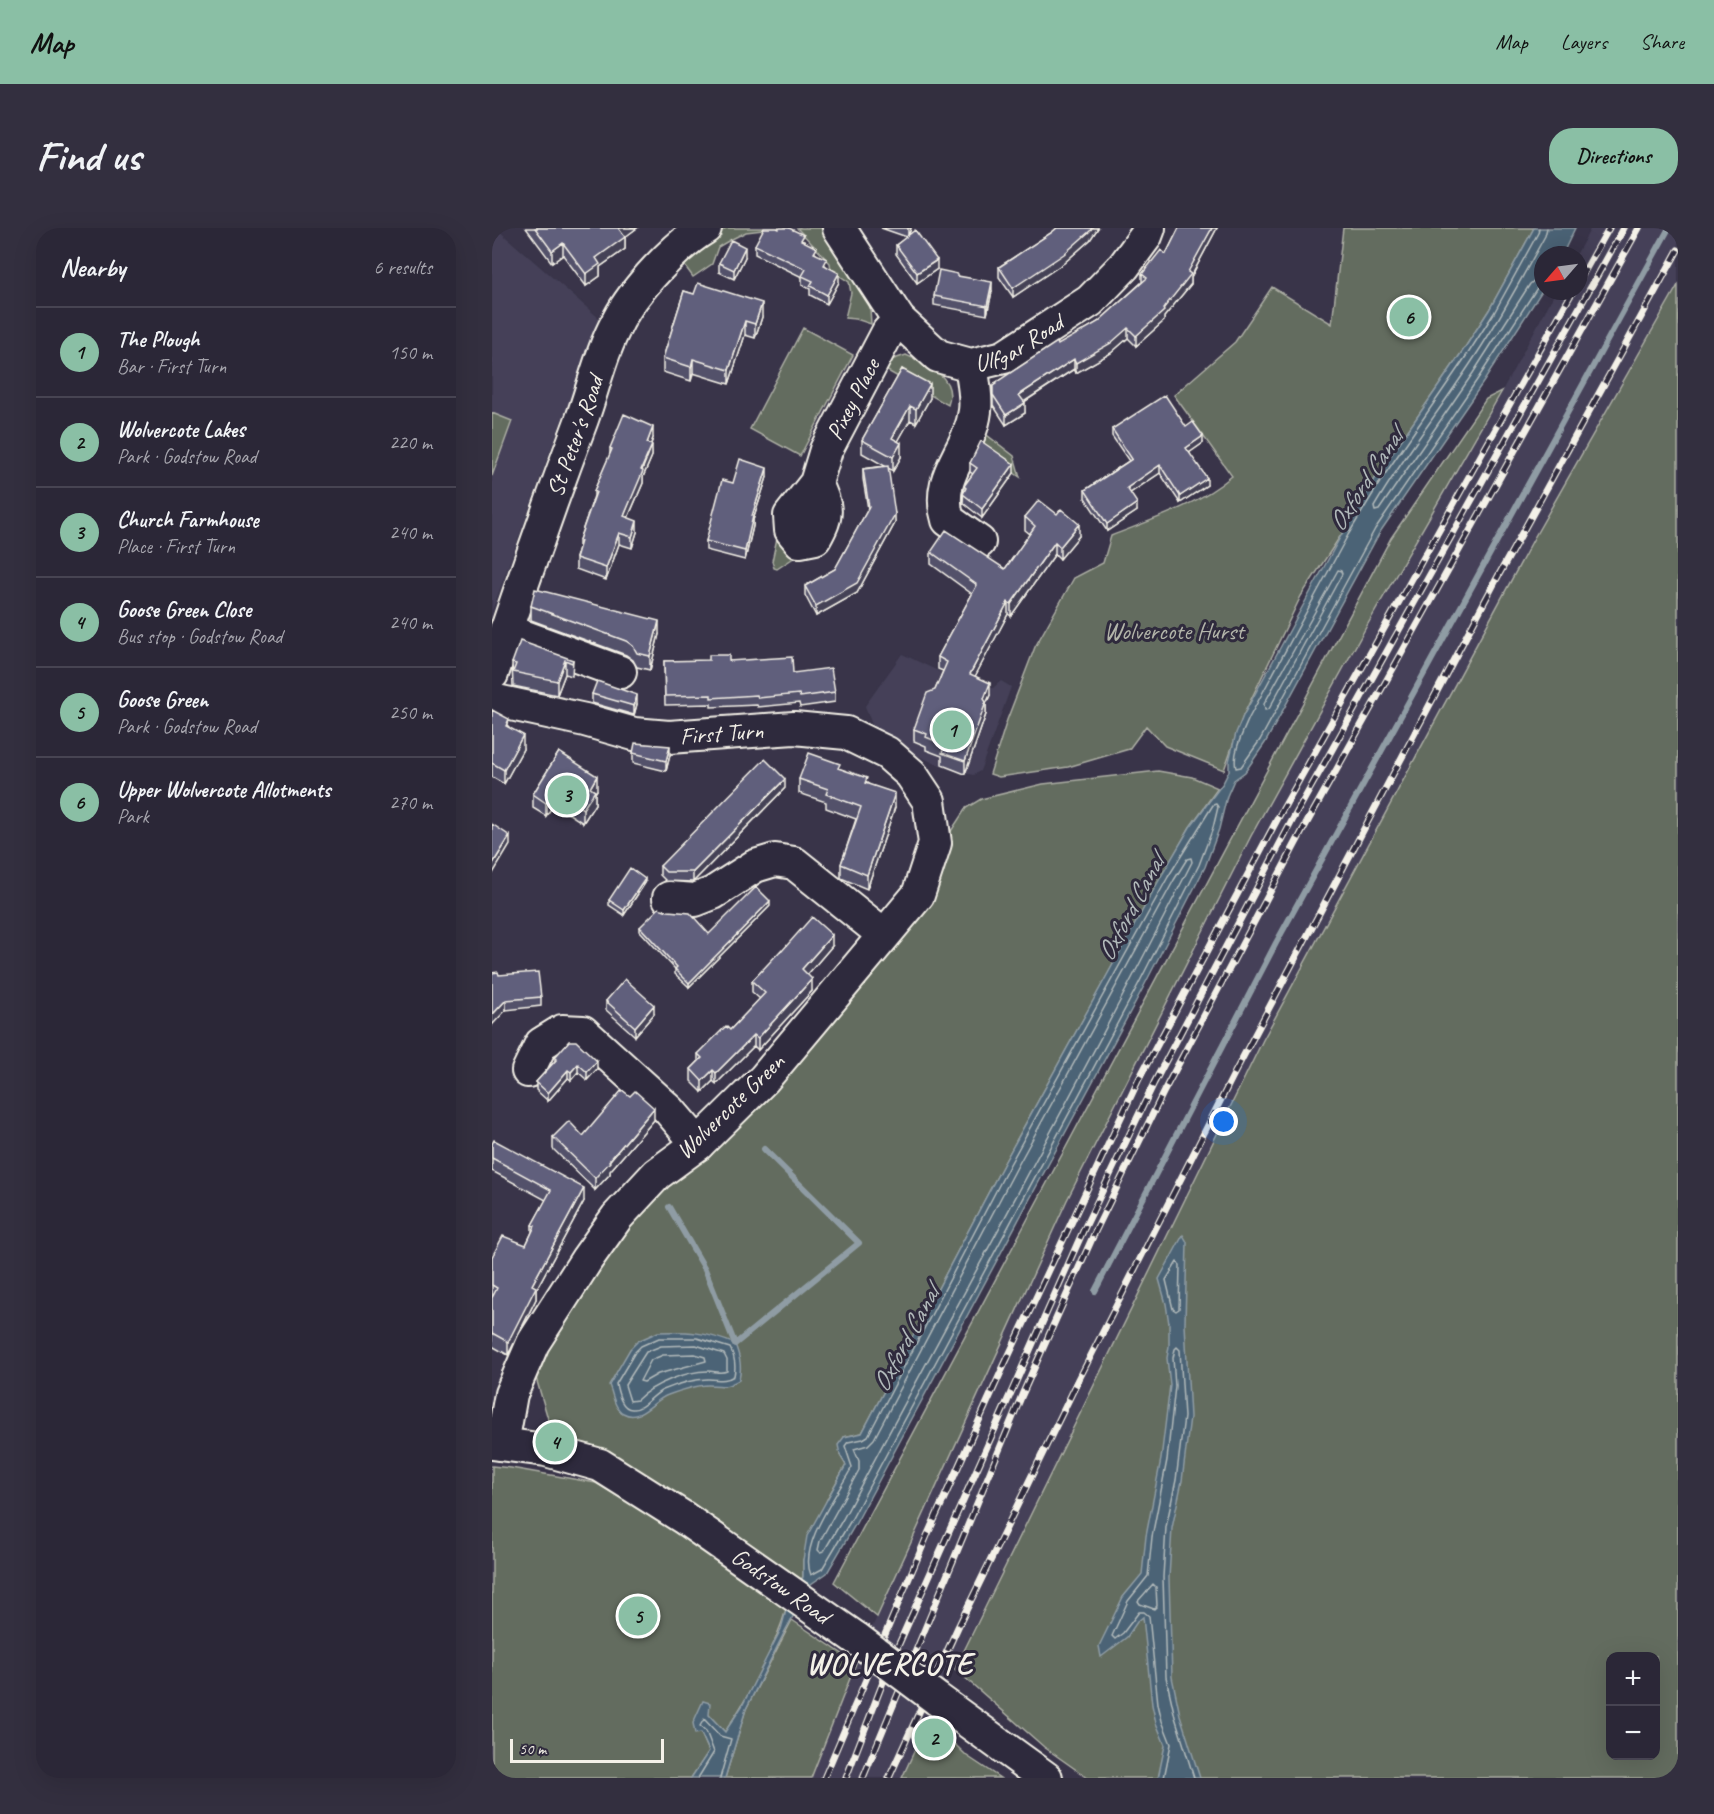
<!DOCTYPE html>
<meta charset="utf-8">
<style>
body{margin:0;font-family:Caveat,sans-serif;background:#332f3f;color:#f1f3f6}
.controls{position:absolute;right:18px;bottom:18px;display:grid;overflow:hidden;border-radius:12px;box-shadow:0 6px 24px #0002}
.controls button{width:54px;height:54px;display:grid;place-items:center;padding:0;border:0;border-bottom:2px solid #474452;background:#2b2737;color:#f1f3f6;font:30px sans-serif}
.compass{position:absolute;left:1042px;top:18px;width:54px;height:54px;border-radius:50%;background:#2b2737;box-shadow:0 6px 24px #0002;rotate:242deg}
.scale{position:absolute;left:18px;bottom:15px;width:154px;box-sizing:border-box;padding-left:6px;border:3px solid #f4f1e8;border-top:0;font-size:16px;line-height:21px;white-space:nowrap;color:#f4f1e8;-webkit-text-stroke:4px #2f2a3d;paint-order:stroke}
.you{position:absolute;left:732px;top:894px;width:21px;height:21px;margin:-15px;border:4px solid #fff;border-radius:50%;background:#1a73e8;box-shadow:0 0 0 9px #1a73e833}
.badge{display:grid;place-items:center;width:39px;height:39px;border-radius:50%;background:#8abfa5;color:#111;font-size:20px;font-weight:700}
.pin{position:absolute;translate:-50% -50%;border:3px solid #fff;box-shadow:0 2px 6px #0006}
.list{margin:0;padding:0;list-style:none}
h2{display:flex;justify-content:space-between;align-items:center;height:78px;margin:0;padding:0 24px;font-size:26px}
h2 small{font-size:20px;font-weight:400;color:#a6a5ad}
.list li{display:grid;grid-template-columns:39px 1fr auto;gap:18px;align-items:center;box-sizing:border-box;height:90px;padding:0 24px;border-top:2px solid #474452}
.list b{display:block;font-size:22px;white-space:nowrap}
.list p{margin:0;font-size:20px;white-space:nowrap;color:#a6a5ad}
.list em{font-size:20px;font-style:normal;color:#a6a5ad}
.map{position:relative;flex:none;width:1186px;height:1550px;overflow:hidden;border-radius:24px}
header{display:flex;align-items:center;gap:36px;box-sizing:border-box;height:84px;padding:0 30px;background:#8abfa5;color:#111}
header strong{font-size:28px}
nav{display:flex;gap:33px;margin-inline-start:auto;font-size:21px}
.intro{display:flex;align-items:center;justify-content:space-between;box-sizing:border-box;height:144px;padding:0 36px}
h1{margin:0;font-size:42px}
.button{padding:15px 27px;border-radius:24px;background:#8abfa5;color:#111;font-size:21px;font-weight:700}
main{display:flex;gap:36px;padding:0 36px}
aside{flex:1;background:#2b2737;border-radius:24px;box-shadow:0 6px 24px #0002}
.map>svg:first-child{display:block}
</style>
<header>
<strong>Map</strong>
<nav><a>Map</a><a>Layers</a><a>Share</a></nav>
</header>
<div class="intro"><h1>Find us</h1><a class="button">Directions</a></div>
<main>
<aside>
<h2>Nearby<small>6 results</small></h2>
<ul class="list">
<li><span class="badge">1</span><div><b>The Plough</b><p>Bar · First Turn</p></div><em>150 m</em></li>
<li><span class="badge">2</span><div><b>Wolvercote Lakes</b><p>Park · Godstow Road</p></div><em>220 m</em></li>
<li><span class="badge">3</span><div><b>Church Farmhouse</b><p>Place · First Turn</p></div><em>240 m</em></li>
<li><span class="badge">4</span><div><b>Goose Green Close</b><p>Bus stop · Godstow Road</p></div><em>240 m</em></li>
<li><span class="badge">5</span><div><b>Goose Green</b><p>Park · Godstow Road</p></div><em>250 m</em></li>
<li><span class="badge">6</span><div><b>Upper Wolvercote Allotments</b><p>Park</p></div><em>270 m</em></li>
</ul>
</aside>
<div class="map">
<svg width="1186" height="1550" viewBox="0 0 1186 1550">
<rect width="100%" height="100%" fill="#393449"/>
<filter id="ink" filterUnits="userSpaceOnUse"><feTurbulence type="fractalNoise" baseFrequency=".0167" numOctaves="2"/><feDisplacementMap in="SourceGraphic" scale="12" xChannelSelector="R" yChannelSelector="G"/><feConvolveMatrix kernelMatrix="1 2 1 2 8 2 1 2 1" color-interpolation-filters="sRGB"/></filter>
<g filter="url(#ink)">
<path fill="#454158" d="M0,0H10L7,3L109,92L58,223L0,383Z
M1099,0H1186V57L1042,310L771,812L437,1491L410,1550H319L364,1435L575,972L759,608L873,401L1010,163L1064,63H1087V27H1084Z
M410,426L478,458L501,460L509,453L519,459L488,543L481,547L456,541L385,510L373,478Z"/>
<path fill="#636c5f" stroke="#acaea4" stroke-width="1.5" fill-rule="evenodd" d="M234,0H287L254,4L238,12L226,19L220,36L201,49L190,34L209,15Z
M305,0H331L374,62L378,80L379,96L364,91L353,90L359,65L357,54L339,42L338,35Z
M851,0H1042L997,82L972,121L886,246L851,304L809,368L751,488L732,542L673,518L654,498L637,521L576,539L507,549L498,546L515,492L543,419L582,350L611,335L619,308C662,291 704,278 740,248L682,167L743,114L780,59L840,96Z
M1186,57V1550H596L552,1519L463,1441L771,812L1042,310ZM1118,1428H1164V1528H1118Z
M311,100L361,127L308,228L258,201Z
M414,127C434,136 466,149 456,177L392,141L399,132Z
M1010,163L873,401L759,608L575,972L385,1389L342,1354L899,310L994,171Z
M0,185L20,193L0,248Z
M488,206L496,208L522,228L528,249L491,224Z
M288,309L309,325L285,341L282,340L280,333L285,310Z
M666,543L700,549L726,560L698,599L671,646L512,935L370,1205L352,1209L348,1227L354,1237L336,1269L311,1332V1349L301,1358L116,1231L59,1201L42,1143L107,1028L450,617L474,580L489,571L551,556Z
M0,1238L19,1240L104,1255L264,1350L296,1375C283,1421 259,1465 233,1504L217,1487L209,1505L217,1523L199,1550H0Z
M300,1392L364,1435L319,1550H233L254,1481Z
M437,1491L475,1528L508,1550H410Z"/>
<path fill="#4c6476" stroke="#8f9ca4" stroke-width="1.5" d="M1042,0H1083L1070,27H1051V61L992,153L888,304L773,515L753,544L742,552L735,568L727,601L713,639L652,758L363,1297L335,1345L319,1356L293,1403L254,1481L233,1550H199L217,1523L209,1505L203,1506L201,1495L211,1473L218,1475L217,1487L233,1504L250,1478L289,1401L296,1375L311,1349V1332L315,1308L354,1237L348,1227L346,1217L352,1209L370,1205L512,935L671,645L698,599L731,555L737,543V533L744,505L751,488L851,304L886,246L972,121L997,82Z
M691,1007L695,1014L693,1096L698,1189L690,1253L680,1300L677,1350L680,1449L688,1487L708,1550H666L673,1517L664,1495L660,1477L651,1389L645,1394L635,1409L609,1429L607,1418L631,1369L650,1346L654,1308L669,1231L678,1157L675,1130L677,1118V1096L674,1076L667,1051Z
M166,1104C197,1103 214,1104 243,1116C248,1129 250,1139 247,1152C231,1161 233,1157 216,1157C204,1157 187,1163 176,1167C161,1172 149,1195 131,1185C122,1180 121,1166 117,1157L138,1121L146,1113Z"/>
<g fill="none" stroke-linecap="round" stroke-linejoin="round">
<path stroke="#b1b9ba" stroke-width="1.5" d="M1047,0L1046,5L1002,85L977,124L891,249L856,307L757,490C751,504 740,525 744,540L749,539L768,512L883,301L987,149L1045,60L1051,57
M1051,49L1044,51L1038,56L981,145L887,282L883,283L882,279C913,226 951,178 984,127C1009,89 1031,48 1053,8L1055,0
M846,342L849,343L850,346L777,481L773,482L772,476Z
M724,576L726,579L721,600L707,637L647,755L358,1294L330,1341L319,1347C306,1317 346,1266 360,1239L353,1218L356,1214L371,1211L376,1208L517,938L676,649L721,577Z
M699,630L700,634C588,855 467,1072 351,1291L332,1323L328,1324L326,1322L328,1313L367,1242V1233L362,1221L376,1217L382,1211L524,941L682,652L695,631Z
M685,1034L688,1037L687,1081L684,1083L681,1081L674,1052Z
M167,1110H205L238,1120C243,1129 244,1138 242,1148C232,1154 227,1151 216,1151C202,1151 183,1157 171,1162C160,1167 151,1182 140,1181C129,1181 126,1164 124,1156L143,1124L149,1118Z
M204,1117L232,1126L235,1132V1143C228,1146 223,1143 216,1143C194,1143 161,1156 145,1172L138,1173L133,1157L154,1124L169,1118Z
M203,1126L213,1129L214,1133L166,1146L152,1154L148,1153L159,1132L171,1127Z
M661,1356L664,1359L665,1378L662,1381L648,1376L646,1373Z
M206,1550L222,1524L214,1503L208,1498L212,1491L228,1508L239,1511L228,1550
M672,1550L679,1516L670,1493L666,1476L657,1388L652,1384H647L631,1405L623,1411L620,1408L636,1373L656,1348L660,1309L675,1232L683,1158L681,1130L683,1121L685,1119L688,1122L692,1189L684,1252L674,1299L671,1349L674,1449L683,1489L702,1550"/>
<path stroke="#8f9ca4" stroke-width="6" d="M177,979L213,1041L243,1116L367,1015L272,921
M603,1063L784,715L1177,0"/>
<g stroke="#f4f1e8" stroke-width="36">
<g id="minor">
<path id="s1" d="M347,0L407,92L446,128L479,137L512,129L598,73L632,38L654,8L657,0"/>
<path d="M479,137C481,151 485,169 483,183C478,224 442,247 456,292L487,314"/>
<path id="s2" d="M324,255C335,281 337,285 323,310L308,313L299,302L298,288L324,255L334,222L396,104L407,92"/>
<path d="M14,402L128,444"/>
<path id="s3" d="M0,446C28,361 58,276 90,191C102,158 109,124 126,93C142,62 183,18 213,0"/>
<path id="s4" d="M0,472L93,492L142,506L177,509L302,500L354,505L395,525L419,546L437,573L443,615L426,667L272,851L206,916L165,946L125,989L95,1031L41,1115L19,1166L10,1216"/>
<path d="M177,670L203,672L221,665L263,638L283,632L302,635L391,706"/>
<path d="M36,843L49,816L70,803L91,804L177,882L206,916"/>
<path id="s5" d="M0,1215L54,1222L108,1237L192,1290L365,1411"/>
<path d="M445,1471L554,1550"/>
</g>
</g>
<use href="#minor" stroke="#2f2a3d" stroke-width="32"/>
<g stroke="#f4f1e8" stroke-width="7">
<path id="rail" d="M1087,53L1117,0
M332,1550L435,1308L509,1144L647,851L787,588L1081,63
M354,1550L398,1436L592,1001L662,855L800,593L1132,0
M371,1550L530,1167L603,1004L672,863L812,600L1147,0
M397,1550L466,1399L583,1159L743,844L1004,352L1186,22"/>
</g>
<use href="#rail" stroke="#2f2a3d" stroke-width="4.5" stroke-dasharray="14" stroke-linecap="butt"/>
<g stroke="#f4f1e8" stroke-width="36" stroke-linecap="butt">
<path id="minor-bridge" d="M365,1411L445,1471"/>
</g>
<use href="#minor-bridge" stroke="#2f2a3d" stroke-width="32"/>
</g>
<path fill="#53516a" stroke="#f4f1e8" stroke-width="1.5" d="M34,0H145L133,9V21L108,39V48L94,58L71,27L60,35Z
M389,0H419L416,8L445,41L425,55L404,26V17L415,9Z
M565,0H606L598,12L572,35L521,69L507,49V39L559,5Z
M687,0H725L699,49V56L672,89V93L644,118L636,110L619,125L584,145L582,141L532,174L533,185L514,197L501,177V158L503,157V155L606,94L650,54V46L674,26Z
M312,13L325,27L347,54L335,76L318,67V61L310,57V49L263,26V17Z
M253,29L242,51L227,44V35Z
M466,48L500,63L495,87L442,77V68Z
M192,63L270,89L263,110L253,107L237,156L201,145L199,153L171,144V130Z
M410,141L438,170L424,195L418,192L406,213L409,229L401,243L396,240L403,295L365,365L324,388L313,367V358L343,341L376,281L371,251V241L393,238L370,225V212Z
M694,199L711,215L697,224L715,257L688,275L668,245L638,265L645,283L615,303L593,270V262L637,233L620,208V201Z
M161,210L159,216L160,228L151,249V255L136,290L145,304L140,320L127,316L114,352L84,341V330L87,320V312L102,268V263L118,227V220Z
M478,235L522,245L490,290L471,275L472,258L481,246L478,244Z
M275,249L261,292V298L253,332L214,322V313L241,255Z
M533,289L587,308L568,331L563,326L519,388L516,386L483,448L498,467L494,476V486L473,546L450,537V528L434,522V518L422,513V501L443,462L451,443L446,441V429L480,366L439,336V324L513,341L538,306L533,302Z
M39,378L167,406L158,442L145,439L141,432L134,427L39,392Z
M81,432L80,448L73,446L65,467L21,458L20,435Z
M172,433H237L301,445L343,464V474L308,479L307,475L266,479L265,477L219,479V476L173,477Z
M100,466L145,476L142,487L100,475Z
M0,482L17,499L31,521L12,556L0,549Z
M67,524L105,562L103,565V576L91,595L62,576L54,588L41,580V566Z
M141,525L178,527L174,543L141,535Z
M348,541L375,555L403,579L375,661L349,650V636L364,591L334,580V574L307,565V551Z
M293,560L201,654L174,653L168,647V638Z
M153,655L132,687L117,677V672Z
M278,678L197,759L183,746V741L148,703V699L217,706Z
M340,718L315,747L320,763L266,822L262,818L224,856L221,853L210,864L199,853V841L206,834V826L238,802L268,771L260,764V753L290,723Z
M7,747L49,769V778L14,782Z
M114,773L162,786L143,808L114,782Z
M63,829L105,841L95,852L86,844L79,852L76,850L56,873L44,862V854L63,833Z
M162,892L118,943V946L103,962L61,921V909L91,908Z
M0,916L92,973L44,1062V1071L16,1127L0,1118V1029L34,1017L40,1004V997L54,972L0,943Z"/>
<path fill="#444256" stroke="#f4f1e8" stroke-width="1.5" d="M128,0H145L133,9V21L108,39V48L94,58V46L104,30Z
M416,0H419L416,9Z
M600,0H606L598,12L572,35L521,69V60Z
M720,0H725L699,49V56L672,89V93L644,118V108L671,81Z
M71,15V27L60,35V23Z
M253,19V29L242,51V42Z
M445,32V41L425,55V45Z
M347,45V54L335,76V67Z
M500,54V63L495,87V78Z
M270,75V89L263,110V96Z
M253,93V107L237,156V142Z
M636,100V110L619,125L584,145V135Z
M201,131V145L199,153V139Z
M582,131V141L527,177V167Z
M438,156V170L424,195V181Z
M533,175V185L514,197V187Z
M418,178V192L400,224V210Z
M161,199V210L155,226V215Z
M711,208V215L694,227V220Z
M409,215V229L401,243V229Z
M160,217V228L151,249V255L132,299V288Z
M522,236V245L490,290V281Z
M668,237V245L635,267V260Z
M275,240V249L261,292V298L253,332V323L260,288Z
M715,250V257L688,275V268Z
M645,275V283L615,303V296Z
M403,286V295L365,365L324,388V378Z
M145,293V304L140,320V309Z
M587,296V308L568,331V319Z
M127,305V316L114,352V340Z
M563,314V326L519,388V376Z
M516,374V386L478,458V446Z
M167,393V406L158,442V428Z
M73,432V446L65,467V453Z
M498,455V467L494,476V486L473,546V533L492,471Z
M145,467V476L142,487V478Z
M31,507V521L12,556V542Z
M178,518V527L174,543V533Z
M105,548V562L103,565V576L91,595V581L98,560Z
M293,551V560L201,654V644Z
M62,563V576L54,588V575Z
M403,565V579L375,661V647Z
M18,608V617L0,647V637Z
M153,651V655L132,687V682Z
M278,673V678L197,759V755Z
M340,707V718L310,753V741Z
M320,751V763L266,822V810Z
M14,772V782L0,797V787Z
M162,777V786L143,808V799Z
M262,807V818L224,856V845Z
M105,833V841L95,852V844Z
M86,836V844L79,852V844Z
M76,842V850L56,873V865Z
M221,842V853L210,864V853Z
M162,880V892L118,943V946L103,962V950Z
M92,960V973L44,1062V1071L16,1127V1114L40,1057Z"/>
<path fill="#615e7b" stroke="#f4f1e8" stroke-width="1.5" d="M43,0H128L127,1L133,9L104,30L108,36L94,46L71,15L60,23Z
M272,0H285L287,1L288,0H297L312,7L309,12L325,20L322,25L335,31L332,37L347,45L335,67L318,58L321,53L310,48L314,41L263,17Z
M565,0H600L598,3L572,26L521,60L507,39L559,5Z
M687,0H720L696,44L699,46L671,81L672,83L644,108L636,100L619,115L584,135L582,131L527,167L533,175L514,187L501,167V158L504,156L503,155L565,114L566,117L606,94L655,50L650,46L669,22L674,26Z
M423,2L445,32L425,45L404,17Z
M239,12L253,19L242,42L227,35Z
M447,42L466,46V48L500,54L495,78L442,68Z
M206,55L270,75L263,96L253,93L237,142L201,131L199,139L171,130L192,63L202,66Z
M410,141L438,156L424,181L418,178L400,210L409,215L401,229L370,212Z
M673,167L694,199L701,194L711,208L694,220L715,250L688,268L668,237L635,260L645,275L615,296L593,262L640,231L620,201Z
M132,186L161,199L155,215L160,217L149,242L151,243L132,288L145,293L140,309L127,305L114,340L84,330L89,313L87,312L104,264L102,263L120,221L118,220Z
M489,213L522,236L490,281L471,266L474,260L472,258L485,240L478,235Z
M248,231L275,240L260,288H261L253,323L214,313L230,252L241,255Z
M396,238L403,286L365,355L324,378L313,358L343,341L377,279L371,241Z
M547,272L565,286L569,281L587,296L568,319L563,314L519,376L516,374L478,446L498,455L492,471L494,474L473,533L450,525L453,517L434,509L435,506L422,501L435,465L443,462L455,434L446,429L485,357L439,324L454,302L513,341L543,298L533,289Z
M43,361L167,393L158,428L145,425L141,418L134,413L39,378Z
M28,413L81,432L80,435L73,432L65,453L21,444L24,436L20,435Z
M217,427H237V433L300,429L301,445L339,440L343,464L308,469L307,466L266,470L265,467L219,470V467L173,468L172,433L217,432Z
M105,453L145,467L142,478L100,466Z
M0,482L17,491L14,498L31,507L12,542L0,535Z
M143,515L178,518L174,533L141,525Z
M67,524L105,548L98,560L103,563L91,581L62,563L54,575L41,566Z
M317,525L348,536L346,540L375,550L373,555L403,565L375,647L349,636L369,579L334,566L336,561L307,551Z
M273,531L293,551L201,644H174L168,638Z
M0,596L18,608L0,637Z
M138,640L153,651L132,682L117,672Z
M264,659L278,673L197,755L183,741L185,739L148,699L167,680L176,683L198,685L217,706Z
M320,689L340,707L310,741L320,751L266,810L262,807L224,845L221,842L210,853L199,841L210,830L206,826L234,798L238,802L273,765L260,753L289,722L290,723Z
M6,744L7,747L46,744L49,769L14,772L0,787V745Z
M133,751L162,777L143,799L114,773Z
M77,813H84L105,833L95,844L86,836L79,844L76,842L56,865L44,854L65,831L63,829Z
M130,862L138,868L143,863L162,880L117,933L118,934L103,950L61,909L77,893L91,908Z
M2,912L92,960L40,1057L44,1059L16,1114L0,1105V1070L5,1060L0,1057V1029L11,1008L34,1017L43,998L40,997L59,962L0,930V916Z"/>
</g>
<g text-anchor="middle" stroke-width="6" stroke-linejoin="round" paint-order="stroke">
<g font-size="24" fill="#f4f1e8" stroke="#2f2a3d">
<text dy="8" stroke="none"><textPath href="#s1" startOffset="250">Ulfgar Road</textPath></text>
<text dy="8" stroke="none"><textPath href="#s2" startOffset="236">Pixey Place</textPath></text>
<text dy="8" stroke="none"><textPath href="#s3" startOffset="252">St Peter's Road</textPath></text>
<text dy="8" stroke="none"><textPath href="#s4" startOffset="234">First Turn</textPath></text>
<text transform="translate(238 878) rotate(-44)" y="8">Wolvercote Green</text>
<text dy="8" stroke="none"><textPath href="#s5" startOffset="328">Godstow Road</textPath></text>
</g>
<g font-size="24" fill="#b3b5aa" stroke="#2f2a3d">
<text x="682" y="411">Wolvercote Hurst</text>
</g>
<g font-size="26" font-style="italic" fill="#b1b9ba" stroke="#2f2a3d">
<text transform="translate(873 252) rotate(-57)" y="9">Oxford Canal</text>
<text transform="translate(638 680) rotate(-62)" y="9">Oxford Canal</text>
<text transform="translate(413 1111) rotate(-62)" y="9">Oxford Canal</text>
</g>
<g font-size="30" font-weight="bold" letter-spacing="1.5" fill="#f4f1e8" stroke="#2f2a3d">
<text x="398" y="1446">WOLVERCOTE</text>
</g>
</g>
</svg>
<div class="controls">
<button>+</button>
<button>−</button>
</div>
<svg class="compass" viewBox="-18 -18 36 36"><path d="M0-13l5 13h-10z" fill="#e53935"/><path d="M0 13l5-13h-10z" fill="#a6a5ad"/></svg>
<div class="scale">50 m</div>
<div class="you"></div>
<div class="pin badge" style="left:460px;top:502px">1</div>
<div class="pin badge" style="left:442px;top:1510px">2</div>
<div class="pin badge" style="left:75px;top:567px">3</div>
<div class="pin badge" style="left:63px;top:1214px">4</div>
<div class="pin badge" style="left:146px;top:1388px">5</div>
<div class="pin badge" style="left:917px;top:89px">6</div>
</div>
</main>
